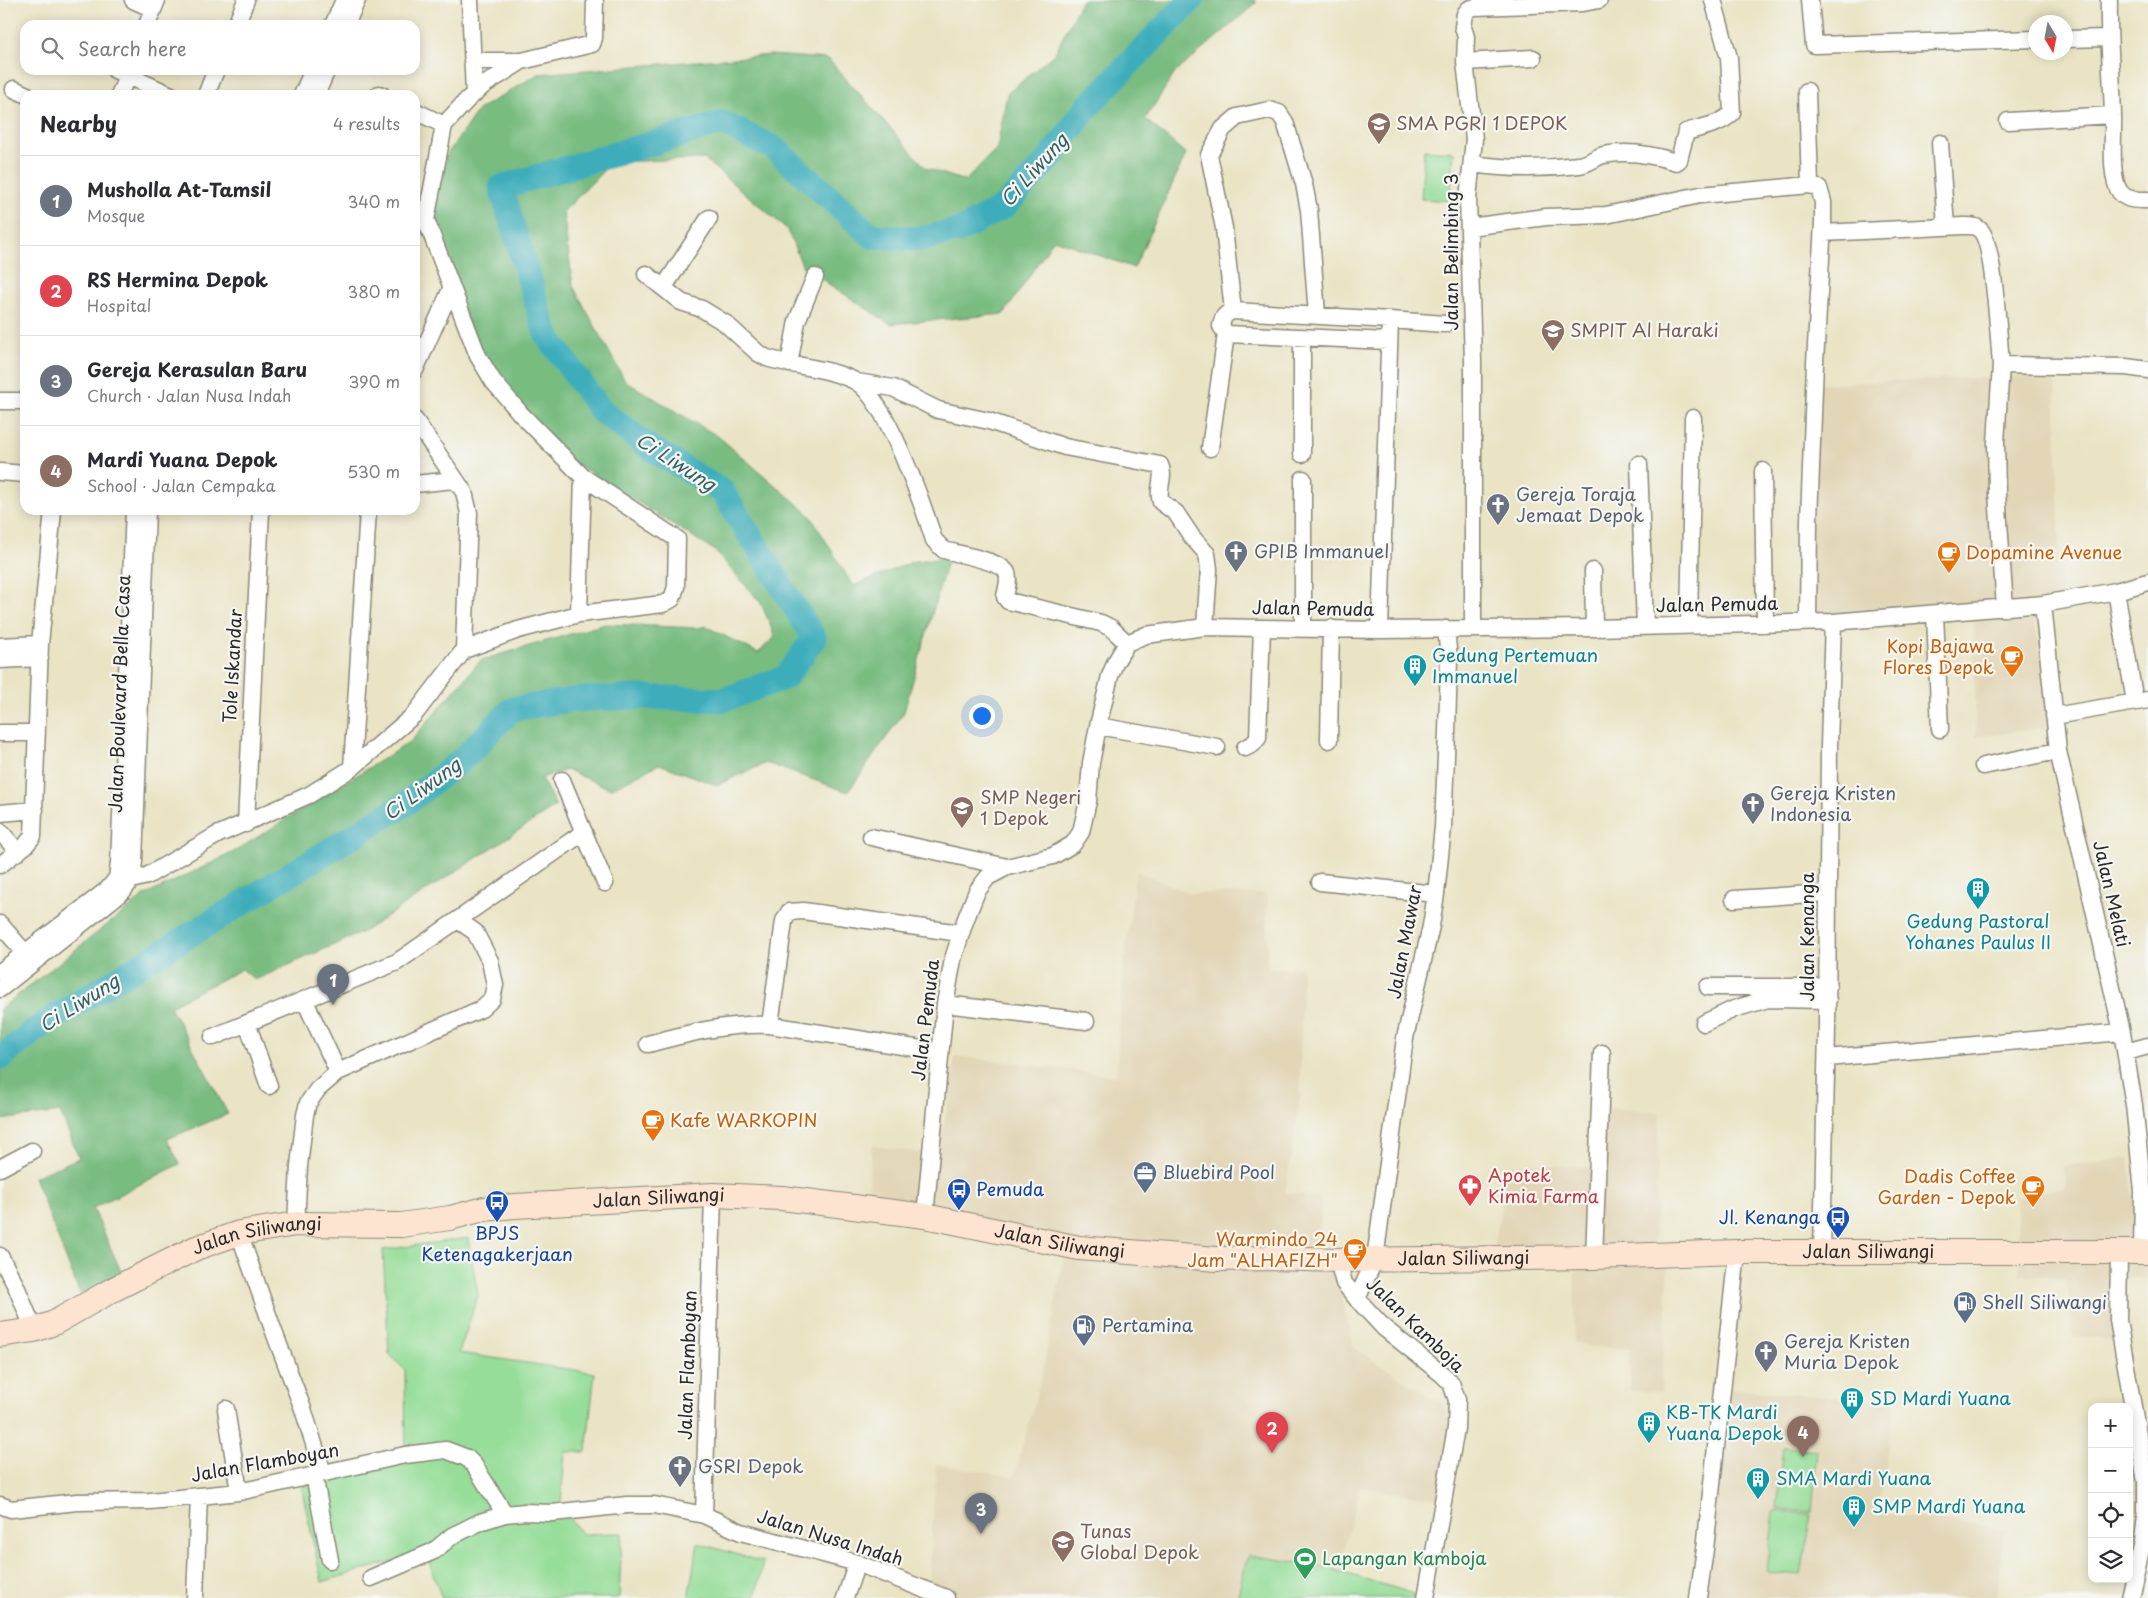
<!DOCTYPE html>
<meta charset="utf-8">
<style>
body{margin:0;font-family:"Playpen Sans",sans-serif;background:#f7f7f7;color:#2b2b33}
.controls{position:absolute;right:15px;bottom:15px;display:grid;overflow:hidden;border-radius:10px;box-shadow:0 2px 12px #0003}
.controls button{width:45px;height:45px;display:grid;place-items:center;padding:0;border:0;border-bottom:1px solid #e1e1e2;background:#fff;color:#2b2b33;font:25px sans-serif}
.compass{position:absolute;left:2028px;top:15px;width:45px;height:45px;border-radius:50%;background:#fff;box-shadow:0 2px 12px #0003;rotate:170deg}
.you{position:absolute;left:981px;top:715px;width:18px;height:18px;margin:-12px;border:4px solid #fff;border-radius:50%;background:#1a73e8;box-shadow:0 0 0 8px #1a73e833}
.badge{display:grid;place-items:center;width:32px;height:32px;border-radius:50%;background:#d93025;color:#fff;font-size:16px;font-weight:700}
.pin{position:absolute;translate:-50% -41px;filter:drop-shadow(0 1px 2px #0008)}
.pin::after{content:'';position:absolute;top:26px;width:18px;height:15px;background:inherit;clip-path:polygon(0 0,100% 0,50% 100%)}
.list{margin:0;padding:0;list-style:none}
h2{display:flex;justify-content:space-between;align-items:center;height:65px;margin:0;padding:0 20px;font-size:21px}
h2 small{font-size:16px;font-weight:400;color:#7c7c81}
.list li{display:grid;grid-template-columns:32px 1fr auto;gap:15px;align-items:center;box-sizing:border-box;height:90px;padding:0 20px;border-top:1px solid #e1e1e2}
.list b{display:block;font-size:19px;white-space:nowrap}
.list p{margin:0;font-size:16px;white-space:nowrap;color:#7c7c81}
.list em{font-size:16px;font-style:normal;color:#7c7c81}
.icon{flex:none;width:28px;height:28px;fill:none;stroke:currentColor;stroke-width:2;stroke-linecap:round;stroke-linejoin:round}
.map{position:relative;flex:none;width:2148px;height:1598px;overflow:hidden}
.search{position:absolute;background:#fff;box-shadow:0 2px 12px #0003;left:20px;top:20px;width:400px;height:55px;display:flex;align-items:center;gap:12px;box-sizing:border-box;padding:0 18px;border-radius:15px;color:#7c7c81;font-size:19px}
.panel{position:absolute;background:#fff;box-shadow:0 2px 12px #0003;left:20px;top:90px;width:400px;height:425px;border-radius:15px}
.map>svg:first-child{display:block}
</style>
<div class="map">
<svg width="2148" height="1598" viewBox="0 0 2148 1598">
<rect width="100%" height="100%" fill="#f6f6f2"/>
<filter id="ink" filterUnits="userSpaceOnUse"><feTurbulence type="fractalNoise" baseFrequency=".02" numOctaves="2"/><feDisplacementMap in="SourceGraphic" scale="10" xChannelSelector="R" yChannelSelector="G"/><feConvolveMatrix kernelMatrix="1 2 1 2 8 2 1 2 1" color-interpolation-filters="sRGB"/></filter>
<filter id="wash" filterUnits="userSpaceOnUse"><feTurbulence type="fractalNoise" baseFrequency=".0096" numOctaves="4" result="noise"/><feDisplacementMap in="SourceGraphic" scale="20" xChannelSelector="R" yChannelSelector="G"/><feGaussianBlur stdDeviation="1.12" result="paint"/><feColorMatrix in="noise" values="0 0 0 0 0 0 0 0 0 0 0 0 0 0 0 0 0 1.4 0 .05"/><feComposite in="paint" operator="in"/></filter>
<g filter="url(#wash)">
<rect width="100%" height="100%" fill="#eae4c5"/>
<path fill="#e2d6b7" d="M2055,375L2061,606L2033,610L2051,727L1976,737L1973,612L1803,628L1815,384Z
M1136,871L1190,893L1267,894L1268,969L1302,967L1300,1096L1285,1193L1321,1197L1319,1267H1343L1342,1300L1353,1347L1442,1404L1451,1430L1438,1499L1360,1487L1343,1555L1346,1581L1439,1598H928L936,1464L1014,1477L1043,1371L1066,1245L866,1216L872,1146L939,1155L955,1056L1116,1076L1124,962Z
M1600,1107L1660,1112L1654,1255L1669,1258L1661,1392L1629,1390L1630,1349L1591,1347L1574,1342L1575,1260L1492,1264L1507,1165L1535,1164L1596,1168Z
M2129,1158L2134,1208L2148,1199V1278H2120L2119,1340L2073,1337L2067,1279L2020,1274L2016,1198L2065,1187L2064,1166Z
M1727,1389L1894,1402L1879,1512L2005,1530L1996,1598H1718L1704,1595Z"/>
<path fill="#95dd98" stroke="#608462" d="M1424,150L1454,152L1450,201L1421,199Z
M468,1238L478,1295L459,1353L595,1373L586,1452H565L561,1503L581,1534L622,1533L619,1598H442L425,1552L322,1582L301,1486L406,1459L405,1370L389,1354L383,1250Z
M1783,1447L1817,1450L1812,1512L1776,1509Z
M1774,1511L1811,1514L1801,1575L1767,1572Z
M698,1543L763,1562L755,1598H688Z
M1248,1555L1321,1566L1415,1594L1414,1598H1237Z"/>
<path fill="#78bc80" stroke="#527456" d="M1082,0H1255L1256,3L1175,73L1145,119L1186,154L1134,268L1054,239L1004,314L890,324L803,267L787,229L704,159L612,162L563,212L573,286L625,381L719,437L810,515L853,586L915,561L948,558L904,712L848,792L766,763L717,785L659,764L611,789L567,770L541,778L556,806L363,932L255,980L242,969L170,1006L228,1114L167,1139L180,1164L93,1208L123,1276L80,1294L34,1177L79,1158L60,1112L0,1120V1009L144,896L232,853L410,742L481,660L605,624L699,628L705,626L758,653L775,637L761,603L714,550L540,441L479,368L432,209L448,153L478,110L538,74L771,55L828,59L926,168L965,181L997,148L1007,94L1055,53Z"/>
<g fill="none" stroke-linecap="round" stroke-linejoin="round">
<path stroke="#3eadbb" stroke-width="25" d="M0,1058L43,1024L404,805L464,758L512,709L579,699L640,697L723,700L786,677L814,638L722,491L652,449L601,411L546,334L501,187L722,123L774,148L872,236L919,239L961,230L1005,206L1050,158L1088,106L1191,0"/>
</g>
</g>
<g filter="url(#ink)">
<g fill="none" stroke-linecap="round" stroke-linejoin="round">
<g stroke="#8a8878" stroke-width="19">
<path id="street" d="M133,0L153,9
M470,0L474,94
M1810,0L1814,45L2036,39
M2109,0C2108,39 2112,77 2113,116C2114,134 2109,177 2120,192C2127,201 2138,200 2148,200
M147,25L157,0
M236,25L246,0
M333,25L344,0
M346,25L357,0
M2066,39L2108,38
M472,61H522
M1465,62L1533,58
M115,70L171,95
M14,89L27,95
M1807,91L1810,185
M379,94L382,95
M119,95L130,70
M206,95L216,70
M302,95L313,70
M316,95L327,70
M415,111L444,125
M2008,121L2113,115
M1940,143L1946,227
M1472,164C1506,169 1545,169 1579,165C1589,164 1595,157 1604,155C1628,150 1654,155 1676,162L1679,160L1686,132C1702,127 1720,125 1732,113L1729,58L1713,0
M1469,227L1546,217L1606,215L1700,195L1810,185L1819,188L1823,202V223L1815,363L1809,520L1808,622
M1823,233L1963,226C1970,226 1976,225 1981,231C1994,245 1999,341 2001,365
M646,274L681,302L702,309L725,323L758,353L767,358C796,367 827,367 855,381C886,398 923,505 934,540L944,550C957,554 1002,561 1007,573C1010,581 1006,589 1005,597L1008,601L1101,623L1111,628L1127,643
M662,286L668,281L709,218
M1233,311L1224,228L1209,155L1223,129L1237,117L1269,110L1279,113L1285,122L1304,184L1309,210L1317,315
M1226,334L1389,341
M789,364L797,321L815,277
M415,370L451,289
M857,382L893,388L938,410L989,421L1065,447L1160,465C1166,477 1156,489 1161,502L1176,513L1192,537L1207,554L1209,569L1205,627
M0,401H25
M415,420L464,492L469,513L464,650
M1210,448L1226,334L1221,326C1223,317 1224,314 1233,311L1390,320
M1302,454V337
M1639,464L1645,626
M1763,471L1765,624
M0,472L25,474
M415,484L454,480
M1593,571L1594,628
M2116,591L2135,702
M2043,604L2058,751L2122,1032L2134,1105L2143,1191L2142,1252
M2005,608L1997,493L1996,442L2001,365L2126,367L2148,370
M579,614L583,477
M1935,614L1940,729
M1689,625L1693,418
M1303,627V479
M1473,628V361L1468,199L1474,139L1465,62L1466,37L1463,27L1465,14L1469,9L1475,7L1583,3L1599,0
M1380,630L1390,320L1445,324
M0,646L40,644
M0,660L40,658
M2054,716L2148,700
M1098,726L1217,747
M0,733H37
M1329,740L1331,628
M1245,748L1253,744L1258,738L1262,628
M1983,766L2058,751
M352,768L368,510
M562,780L605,883
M0,813L35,810
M246,824L261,510
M0,831L18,852
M871,837L1007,867
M0,865L25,846L33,836L40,644L53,510
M117,878L131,880L147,876L217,835L309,795L352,768L414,715L464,650L518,630L579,614L663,604L672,599L676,587L677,539L583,477L520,413L493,381L478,356L426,220L444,125L468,99L484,85L522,61L592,44L594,38L595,0
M1320,882L1436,894
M1734,899L1827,893
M0,924L32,961
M0,972L108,889L117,878L119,863L134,510
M1708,987H1828
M0,989L123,891L131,880L134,862L147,510
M305,1001L338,1072
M945,1004L1086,1021
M247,1023L269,1086
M1704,1023L1734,1009L1768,999L1828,1000
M770,1025L784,921L789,912L803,911L960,933
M213,1037L397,962L584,832
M648,1044C689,1033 727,1023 770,1025L940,1052
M2126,1052L2148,1046
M1827,1058L2122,1032
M0,1168L32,1151
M925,1216L945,1004L953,959L965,921L977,891L988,877L1007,867L1053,856L1073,844L1081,832L1088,801L1091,763L1098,726L1110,676L1115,663L1127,643L1146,635L1205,627L1380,630L1594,628L1833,622L2043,604L2116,591L2148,582
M296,1224L299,1166L305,1115L308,1103L318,1089L338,1072L481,1009L492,999L495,985L490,961L475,932L459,921
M239,1233L274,1332L303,1409L323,1473
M1822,1253L1827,1028L1829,745L1833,622
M2119,1253L2118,1320L2146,1482V1515L2143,1542L2130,1598
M0,1256L16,1286L34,1330
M1594,1257L1602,1053
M1341,1260V1272L1344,1283L1357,1299L1384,1328L1443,1375L1451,1383L1457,1400L1456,1428L1426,1598
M1357,1299L1375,1259L1405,1038L1431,926L1436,894L1443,827L1447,732L1449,659L1446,629
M226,1409L239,1492
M314,1475L330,1560
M0,1505L11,1509L77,1502L150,1501L239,1492L405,1455L446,1450L467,1458L474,1465L505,1514
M704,1515L713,1195
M371,1578L434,1551L452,1536L480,1522L505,1514L525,1512L552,1513L627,1505H654L704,1515L741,1532L857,1563L946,1598
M195,1598L199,1496
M845,1598L857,1563
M1698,1598L1705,1549L1737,1252"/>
</g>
<g stroke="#8a8878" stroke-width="26">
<g id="secondary">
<path id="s1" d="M0,1335L34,1330L54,1323L114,1289L196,1248L239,1233L296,1224L401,1225L450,1218L484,1209L515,1206L713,1195L782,1198L925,1216L1079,1248L1217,1259L1272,1258L1341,1260L1594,1257L1737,1252H2148"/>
</g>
</g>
<use href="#street" stroke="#fff" stroke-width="16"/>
<use href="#secondary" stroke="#fde4d1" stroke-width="24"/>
</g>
</g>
<defs>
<g id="school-pin" transform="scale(1.25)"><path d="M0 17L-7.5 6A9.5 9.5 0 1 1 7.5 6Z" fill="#8d6e63" stroke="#f6f6f2"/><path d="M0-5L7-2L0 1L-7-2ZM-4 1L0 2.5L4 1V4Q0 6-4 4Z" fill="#fff"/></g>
<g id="church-pin" transform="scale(1.25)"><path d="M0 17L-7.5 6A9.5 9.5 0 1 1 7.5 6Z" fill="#6b7280" stroke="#f6f6f2"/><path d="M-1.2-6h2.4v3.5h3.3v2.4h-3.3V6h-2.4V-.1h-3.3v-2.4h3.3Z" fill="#fff"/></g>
<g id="cafe-pin" transform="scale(1.25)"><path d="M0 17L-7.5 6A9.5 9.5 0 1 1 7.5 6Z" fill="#e8710a" stroke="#f6f6f2"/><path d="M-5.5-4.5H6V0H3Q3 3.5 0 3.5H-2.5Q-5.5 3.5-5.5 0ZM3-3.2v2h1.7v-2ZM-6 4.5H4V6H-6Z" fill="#fff"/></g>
<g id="building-pin" transform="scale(1.25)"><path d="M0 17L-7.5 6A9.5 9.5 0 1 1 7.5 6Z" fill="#0f9aa8" stroke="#f6f6f2"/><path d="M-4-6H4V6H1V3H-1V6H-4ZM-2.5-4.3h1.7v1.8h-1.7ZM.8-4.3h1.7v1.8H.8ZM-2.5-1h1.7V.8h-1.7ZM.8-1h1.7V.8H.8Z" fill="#fff"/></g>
<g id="office-pin" transform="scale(1.25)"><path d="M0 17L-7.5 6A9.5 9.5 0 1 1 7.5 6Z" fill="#5c6f8a" stroke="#f6f6f2"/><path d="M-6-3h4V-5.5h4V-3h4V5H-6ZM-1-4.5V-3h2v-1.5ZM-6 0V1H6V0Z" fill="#fff"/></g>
<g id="pharmacy-pin" transform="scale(1.25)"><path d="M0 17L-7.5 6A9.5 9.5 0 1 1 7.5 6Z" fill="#e0444e" stroke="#f6f6f2"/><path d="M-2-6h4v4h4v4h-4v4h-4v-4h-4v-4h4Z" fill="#fff"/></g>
<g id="bus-pin" transform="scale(1.25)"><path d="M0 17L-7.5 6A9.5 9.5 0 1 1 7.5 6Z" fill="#1a4fb4" stroke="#f6f6f2"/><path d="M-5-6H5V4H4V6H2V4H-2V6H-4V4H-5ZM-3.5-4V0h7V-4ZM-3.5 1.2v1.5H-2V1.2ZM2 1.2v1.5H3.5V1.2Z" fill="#fff"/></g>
<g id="fuel-pin" transform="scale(1.25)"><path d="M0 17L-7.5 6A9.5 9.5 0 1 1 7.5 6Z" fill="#5c6f8a" stroke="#f6f6f2"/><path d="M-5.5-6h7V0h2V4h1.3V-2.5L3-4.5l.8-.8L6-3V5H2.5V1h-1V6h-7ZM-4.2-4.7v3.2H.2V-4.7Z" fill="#fff"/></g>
<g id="stadium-pin" transform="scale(1.25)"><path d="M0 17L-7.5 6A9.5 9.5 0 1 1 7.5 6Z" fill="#2e9e5b" stroke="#f6f6f2"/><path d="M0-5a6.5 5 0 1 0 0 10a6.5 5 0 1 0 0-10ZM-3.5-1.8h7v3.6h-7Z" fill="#fff"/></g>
</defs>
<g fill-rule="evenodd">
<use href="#school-pin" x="1379" y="124"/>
<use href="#school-pin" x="1553" y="331"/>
<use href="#church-pin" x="1498" y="505"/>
<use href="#church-pin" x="1236" y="552"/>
<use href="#cafe-pin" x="1949" y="553"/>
<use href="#cafe-pin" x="2012" y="657"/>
<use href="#building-pin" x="1415" y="666"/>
<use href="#church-pin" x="1753" y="804"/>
<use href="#school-pin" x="962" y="808"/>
<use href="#building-pin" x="1978" y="889"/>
<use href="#cafe-pin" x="653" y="1121"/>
<use href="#office-pin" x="1145" y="1173"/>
<use href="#pharmacy-pin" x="1470" y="1186"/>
<use href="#cafe-pin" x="2033" y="1187"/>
<use href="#bus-pin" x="959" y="1190"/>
<use href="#bus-pin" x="497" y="1202"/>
<use href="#bus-pin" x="1838" y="1218"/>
<use href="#cafe-pin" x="1355" y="1250"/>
<use href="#fuel-pin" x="1965" y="1303"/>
<use href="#fuel-pin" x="1084" y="1326"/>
<use href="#church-pin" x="1766" y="1352"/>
<use href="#building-pin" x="1852" y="1399"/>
<use href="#building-pin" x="1649" y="1423"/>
<use href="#church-pin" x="680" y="1467"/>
<use href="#building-pin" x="1758" y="1479"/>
<use href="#building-pin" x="1854" y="1507"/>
<use href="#school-pin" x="1063" y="1542"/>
<use href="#stadium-pin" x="1305" y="1559"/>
</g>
<g text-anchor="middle" stroke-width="4.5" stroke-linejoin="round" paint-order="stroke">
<g font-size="18" fill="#785e54" stroke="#f6f6f2" text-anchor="start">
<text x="1396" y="130">SMA PGRI 1 DEPOK</text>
<text x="1570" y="337">SMPIT Al Haraki</text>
<text x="980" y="804">SMP Negeri<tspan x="980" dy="21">1 Depok</tspan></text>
<text x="1080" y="1538">Tunas<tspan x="1080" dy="21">Global Depok</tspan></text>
</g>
<g font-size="18" fill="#2b2b2b" stroke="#f6f6f2">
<text transform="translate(1452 252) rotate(-90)" y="6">Jalan Belimbing 3</text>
<text transform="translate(1717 605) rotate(-1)" y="6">Jalan Pemuda</text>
<text transform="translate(1313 609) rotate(1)" y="6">Jalan Pemuda</text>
<text transform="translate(233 666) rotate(-87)" y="6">Tole Iskandar</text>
<text transform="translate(120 694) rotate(-88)" y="6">Jalan Boulevard Bella Casa</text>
<text transform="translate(2111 894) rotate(77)" y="6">Jalan Melati</text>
<text transform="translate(1808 937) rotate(-90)" y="6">Jalan Kenanga</text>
<text transform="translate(1405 942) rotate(-79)" y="6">Jalan Mawar</text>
<text transform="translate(926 1020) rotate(-83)" y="6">Jalan Pemuda</text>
<text dy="6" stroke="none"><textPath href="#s1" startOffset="684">Jalan Siliwangi</textPath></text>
<text dy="6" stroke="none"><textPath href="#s1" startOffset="279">Jalan Siliwangi</textPath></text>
<text dy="6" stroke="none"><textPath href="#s1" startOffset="1089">Jalan Siliwangi</textPath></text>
<text dy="6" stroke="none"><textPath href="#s1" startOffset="1899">Jalan Siliwangi</textPath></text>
<text dy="6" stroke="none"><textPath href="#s1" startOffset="1494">Jalan Siliwangi</textPath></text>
<text transform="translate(1415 1325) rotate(44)" y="6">Jalan Kamboja</text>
<text transform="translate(688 1365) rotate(-88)" y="6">Jalan Flamboyan</text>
<text transform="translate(265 1463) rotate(-10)" y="6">Jalan Flamboyan</text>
<text transform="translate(830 1538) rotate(17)" y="6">Jalan Nusa Indah</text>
</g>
<g font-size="18" fill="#5b616d" stroke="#f6f6f2" text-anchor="start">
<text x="1516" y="501">Gereja Toraja<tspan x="1516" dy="21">Jemaat Depok</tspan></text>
<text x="1254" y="558">GPIB Immanuel</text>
<text x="1770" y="800">Gereja Kristen<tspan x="1770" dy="21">Indonesia</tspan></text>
<text x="1784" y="1348">Gereja Kristen<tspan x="1784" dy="21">Muria Depok</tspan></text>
<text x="698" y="1473">GSRI Depok</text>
</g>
<g font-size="18" fill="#c56008" stroke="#f6f6f2" text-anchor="end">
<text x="1966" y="559" text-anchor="start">Dopamine Avenue</text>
<text x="1994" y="653">Kopi Bajawa<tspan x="1994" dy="21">Flores Depok</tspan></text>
<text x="670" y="1127" text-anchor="start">Kafe WARKOPIN</text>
<text x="2016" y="1183">Dadis Coffee<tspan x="2016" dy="21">Garden - Depok</tspan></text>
<text x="1338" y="1246">Warmindo 24<tspan x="1338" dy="21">Jam "ALHAFIZH"</tspan></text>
</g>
<g font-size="18" fill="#0d838f" stroke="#f6f6f2" text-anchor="start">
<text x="1432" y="662">Gedung Pertemuan<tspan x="1432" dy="21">Immanuel</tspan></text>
<text x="1978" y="928" text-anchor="middle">Gedung Pastoral<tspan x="1978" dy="21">Yohanes Paulus II</tspan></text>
<text x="1870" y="1405">SD Mardi Yuana</text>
<text x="1666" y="1419">KB-TK Mardi<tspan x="1666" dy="21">Yuana Depok</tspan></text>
<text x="1776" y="1485">SMA Mardi Yuana</text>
<text x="1872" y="1513">SMP Mardi Yuana</text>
</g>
<g font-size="18" fill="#4e5e75" stroke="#f6f6f2" text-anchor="start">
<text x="1162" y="1179">Bluebird Pool</text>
<text x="1982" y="1309">Shell Siliwangi</text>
<text x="1102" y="1332">Pertamina</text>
</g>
<g font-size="18" fill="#be3a42" stroke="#f6f6f2" text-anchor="start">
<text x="1488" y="1182">Apotek<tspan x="1488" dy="21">Kimia Farma</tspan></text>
</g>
<g font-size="18" fill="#164399" stroke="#f6f6f2" text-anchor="start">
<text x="976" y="1196">Pemuda</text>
<text x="1820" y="1224" text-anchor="end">Jl. Kenanga</text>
<text x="497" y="1240" text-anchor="middle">BPJS<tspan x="497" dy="21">Ketenagakerjaan</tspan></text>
</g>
<g font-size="18" fill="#27864d" stroke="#f6f6f2" text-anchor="start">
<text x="1322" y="1565">Lapangan Kamboja</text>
</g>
<g font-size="19" font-style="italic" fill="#335f65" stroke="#f6f6f2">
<text transform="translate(1034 170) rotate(-48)" y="7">Ci Liwung</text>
<text transform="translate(676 462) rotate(33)" y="7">Ci Liwung</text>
<text transform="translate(422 789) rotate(-36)" y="7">Ci Liwung</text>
<text transform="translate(79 1003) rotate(-32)" y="7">Ci Liwung</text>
</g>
</g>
</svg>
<div class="controls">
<button>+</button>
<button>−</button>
<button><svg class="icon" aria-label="locate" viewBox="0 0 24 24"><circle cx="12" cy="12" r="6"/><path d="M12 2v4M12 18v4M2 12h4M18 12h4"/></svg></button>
<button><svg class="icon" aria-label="layers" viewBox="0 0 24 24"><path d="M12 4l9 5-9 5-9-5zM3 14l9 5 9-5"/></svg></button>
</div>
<svg class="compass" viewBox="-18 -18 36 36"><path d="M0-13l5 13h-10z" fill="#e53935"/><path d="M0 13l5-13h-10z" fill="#7c7c81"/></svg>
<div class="you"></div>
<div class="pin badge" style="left:333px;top:1005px;background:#6b7280">1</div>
<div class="pin badge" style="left:1272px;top:1453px;background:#e0444e">2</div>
<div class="pin badge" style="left:981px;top:1534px;background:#6b7280">3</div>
<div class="pin badge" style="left:1803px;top:1457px;background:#8d6e63">4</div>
<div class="search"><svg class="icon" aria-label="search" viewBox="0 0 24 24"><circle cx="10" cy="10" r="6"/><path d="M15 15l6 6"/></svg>Search here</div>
<section class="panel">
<h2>Nearby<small>4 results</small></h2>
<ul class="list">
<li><span class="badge" style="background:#6b7280">1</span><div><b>Musholla At-Tamsil</b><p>Mosque</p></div><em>340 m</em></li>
<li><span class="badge" style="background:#e0444e">2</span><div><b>RS Hermina Depok</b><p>Hospital</p></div><em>380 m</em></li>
<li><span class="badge" style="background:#6b7280">3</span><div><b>Gereja Kerasulan Baru</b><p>Church · Jalan Nusa Indah</p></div><em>390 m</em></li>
<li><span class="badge" style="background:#8d6e63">4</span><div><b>Mardi Yuana Depok</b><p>School · Jalan Cempaka</p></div><em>530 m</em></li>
</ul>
</section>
</div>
